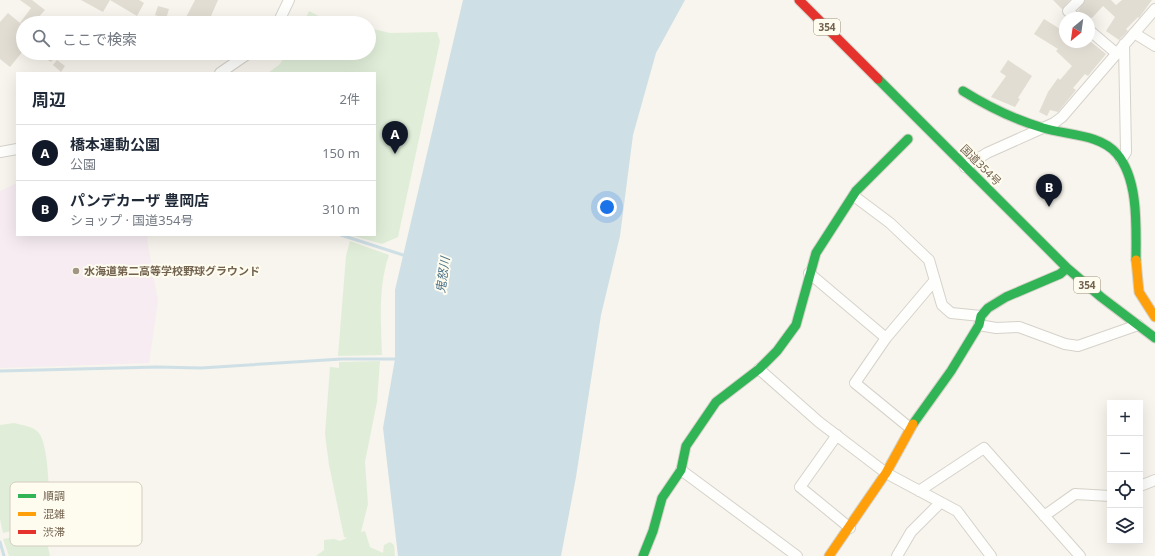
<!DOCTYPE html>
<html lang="ja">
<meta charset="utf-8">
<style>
body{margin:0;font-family:"Noto Sans","Noto Sans JP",sans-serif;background:#f6f6f7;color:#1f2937}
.controls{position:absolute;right:12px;bottom:12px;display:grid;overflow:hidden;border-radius:0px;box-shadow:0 4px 16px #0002}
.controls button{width:36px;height:36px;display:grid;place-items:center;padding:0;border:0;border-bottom:1px solid #e0e1e3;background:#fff;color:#1f2937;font:20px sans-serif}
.compass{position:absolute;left:1059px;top:12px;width:36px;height:36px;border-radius:50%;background:#fff;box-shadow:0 4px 16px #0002;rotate:209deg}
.you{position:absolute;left:607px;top:207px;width:14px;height:14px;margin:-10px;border:3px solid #fff;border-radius:50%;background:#1a73e8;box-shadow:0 0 0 6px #1a73e833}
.badge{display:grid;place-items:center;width:26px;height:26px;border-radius:50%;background:#111827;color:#fff;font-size:13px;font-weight:700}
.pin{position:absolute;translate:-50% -33px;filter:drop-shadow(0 1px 2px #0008)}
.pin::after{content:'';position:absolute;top:21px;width:14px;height:12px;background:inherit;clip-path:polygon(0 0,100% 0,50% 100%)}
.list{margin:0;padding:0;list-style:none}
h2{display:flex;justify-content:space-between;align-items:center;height:52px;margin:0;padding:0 16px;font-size:17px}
h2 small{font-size:13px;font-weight:400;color:#747a83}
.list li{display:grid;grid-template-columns:26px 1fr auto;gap:12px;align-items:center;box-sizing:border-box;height:56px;padding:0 16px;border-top:1px solid #e0e1e3}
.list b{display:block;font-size:15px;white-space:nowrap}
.list p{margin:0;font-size:13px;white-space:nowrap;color:#747a83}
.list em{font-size:13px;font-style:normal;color:#747a83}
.icon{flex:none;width:22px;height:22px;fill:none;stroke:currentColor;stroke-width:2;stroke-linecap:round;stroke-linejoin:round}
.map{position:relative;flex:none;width:1155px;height:556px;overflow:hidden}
.search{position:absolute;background:#fff;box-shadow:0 4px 16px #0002;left:16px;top:16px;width:360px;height:44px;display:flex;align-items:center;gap:10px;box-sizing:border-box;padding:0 14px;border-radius:22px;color:#747a83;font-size:15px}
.panel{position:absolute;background:#fff;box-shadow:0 4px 16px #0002;left:16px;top:72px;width:360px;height:164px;border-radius:0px}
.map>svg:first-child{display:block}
</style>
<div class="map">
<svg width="1155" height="556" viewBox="0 0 1155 556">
<rect width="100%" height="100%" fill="#f7f5ed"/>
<path fill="#f6ecf2" d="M17,183V235H148L147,240L158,301L149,363L0,368V191Z"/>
<path fill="#e0eed9" d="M309,11L330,22L340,19L353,23H304Z
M369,28L390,33L437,32L440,41L398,237L382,244L351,235H375V73H268L279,65L288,53H369Z
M350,241L389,255C378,286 381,322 382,355L338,356L346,256Z
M380,361L377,402L365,462L368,504L361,532L365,531L370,547L383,553L384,545L390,542L394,545L395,556H316L324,550V540L334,539L340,541L347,538L344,537L329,465L325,434L330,367L339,368V362Z
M14,423C22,425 31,426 37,431C50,441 49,504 50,522L3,533L0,519V425Z
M44,529L50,556H9L3,539L32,534Z"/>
<path fill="#cfdfe6" d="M463,0H685L656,53L633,135L620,236L601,315L576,477L561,556H398L383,428L395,359V290Z"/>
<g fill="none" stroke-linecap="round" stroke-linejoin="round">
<path stroke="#cfdfe6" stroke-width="3" d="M341,235L403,255
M0,371L157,367L201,368L342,359H395
M0,542L4,556"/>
</g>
<path fill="#e2ddd3" d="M20,0H32L45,10L37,19L34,17L29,23H20L23,25V51L10,67L0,59V22L8,13L20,23L31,8Z
M81,0H139L144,3L137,16L110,0L103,12Z
M195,0H218L208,23H183Z
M1053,0H1070L1062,9Z
M1085,0H1111L1116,5L1122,0H1152L1139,18L1138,17L1126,29L1128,31L1119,40L1106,31L1115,17L1103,6L1092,18L1082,17L1078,11Z
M158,6L169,9L166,19L155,15Z
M1044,19L1065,32V42H1091L1106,54L1088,76L1085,74L1073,88L1076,90L1058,112L1050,110L1047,116L1039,112L1048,92L1058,78L1060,80L1072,66L1056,51L1058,49L1034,34Z
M36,53H57L51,62Z
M57,60L65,66L61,72L53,65Z
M1008,60L1032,76L1018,98L1020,99L1015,107L991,97L1006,76L1000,72Z"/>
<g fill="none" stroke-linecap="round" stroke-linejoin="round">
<g stroke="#d6d2cb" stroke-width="12">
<path id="street" d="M1076,18L1068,11L1079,0
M278,23L289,0
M1089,30L1116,53
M1134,33L1155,46
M220,73L249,53
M0,152L17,149
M1121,160L1126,152L1124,44
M965,167L987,153L1054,123L1062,117L1155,9
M854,196L890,223L929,260L942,305L951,313L981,316
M809,273L886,338
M979,325L996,328L1019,327L1065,344L1078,346L1138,325
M759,369L819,422L886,473L957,511L991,556
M910,428L855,383L886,338L935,280
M837,435L800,487L850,528
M681,470L797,556
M1140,486L1155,480
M919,491L984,448L1080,556
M1044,516L1075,494L1110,496
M897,556L911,532L940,503"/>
</g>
<g stroke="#d5d1c8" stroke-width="11">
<path id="fast" d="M878,79L1067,268L1101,297L1155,338
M963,91C987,106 1016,120 1043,128C1066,135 1101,134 1117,154C1139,180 1136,228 1136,260
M913,424L951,371L979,325L981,316L988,308L1006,297L1060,274L1067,268
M643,556L653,531L662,498L681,470L686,446L716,402L759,369L777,351L796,325L816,253L856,191L908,139"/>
</g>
<g stroke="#d5d1c8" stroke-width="11">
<path id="slow" d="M1136,260L1139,292L1155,317
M829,556L886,473L913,424"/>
</g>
<g stroke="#d5d1c8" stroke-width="11">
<path id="jam" d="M799,0L878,79"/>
</g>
<use href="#street" stroke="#fefefc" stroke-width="10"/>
<use href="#fast" stroke="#30b455" stroke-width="9"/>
<use href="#slow" stroke="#ff9f0a" stroke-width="9"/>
<use href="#jam" stroke="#e5322d" stroke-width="9"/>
</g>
<circle fill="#a19686" stroke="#fefbef" stroke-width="1.5" cx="76" cy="271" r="4"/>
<g text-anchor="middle" stroke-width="4" stroke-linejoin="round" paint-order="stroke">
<g fill="#fefbef" stroke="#9d917e" stroke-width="1">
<rect x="814" y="19" width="26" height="16" rx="3"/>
<rect x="1074" y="277" width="26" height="16" rx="3"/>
</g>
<g font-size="10" font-weight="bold" fill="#73634e">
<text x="827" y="31">354</text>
<text x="1087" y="289">354</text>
</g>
<g font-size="11" fill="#73634e" stroke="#fefbef">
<text transform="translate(981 165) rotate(45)" y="4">国道354号</text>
</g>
<g font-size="11" font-weight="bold" fill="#73634e" stroke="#fefbef" text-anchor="start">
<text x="84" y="275">水海道第二高等学校野球グラウンド</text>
</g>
<g font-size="12" font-style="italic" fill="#4d748b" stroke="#fefbef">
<text transform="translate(443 275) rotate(-82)" y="4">鬼怒川</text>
</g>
</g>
<rect x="10" y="482" width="132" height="64" rx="6" fill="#fefbef" stroke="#d4cdbf" stroke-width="1"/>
<rect x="18" y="494" width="18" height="4" fill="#30b455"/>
<rect x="18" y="512" width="18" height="4" fill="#ff9f0a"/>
<rect x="18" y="530" width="18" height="4" fill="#e5322d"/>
<g font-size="11" fill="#73634e">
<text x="43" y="500">順調</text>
<text x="43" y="518">混雑</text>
<text x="43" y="536">渋滞</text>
</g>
</svg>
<div class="controls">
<button>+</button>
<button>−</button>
<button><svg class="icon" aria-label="locate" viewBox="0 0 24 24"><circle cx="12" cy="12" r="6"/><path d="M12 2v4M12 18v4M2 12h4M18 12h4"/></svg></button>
<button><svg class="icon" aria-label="layers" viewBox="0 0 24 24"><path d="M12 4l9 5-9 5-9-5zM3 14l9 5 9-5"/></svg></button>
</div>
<svg class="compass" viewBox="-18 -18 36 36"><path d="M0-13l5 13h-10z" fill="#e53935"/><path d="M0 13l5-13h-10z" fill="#747a83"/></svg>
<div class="you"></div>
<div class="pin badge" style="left:395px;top:154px">A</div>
<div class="pin badge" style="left:1049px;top:207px">B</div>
<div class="search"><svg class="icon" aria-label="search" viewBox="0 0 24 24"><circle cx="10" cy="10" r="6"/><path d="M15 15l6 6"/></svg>ここで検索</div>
<section class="panel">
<h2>周辺<small>2件</small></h2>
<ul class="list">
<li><span class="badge">A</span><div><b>橋本運動公園</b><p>公園</p></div><em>150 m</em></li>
<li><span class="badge">B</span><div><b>パンデカーザ 豊岡店</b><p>ショップ · 国道354号</p></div><em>310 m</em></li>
</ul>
</section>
</div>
